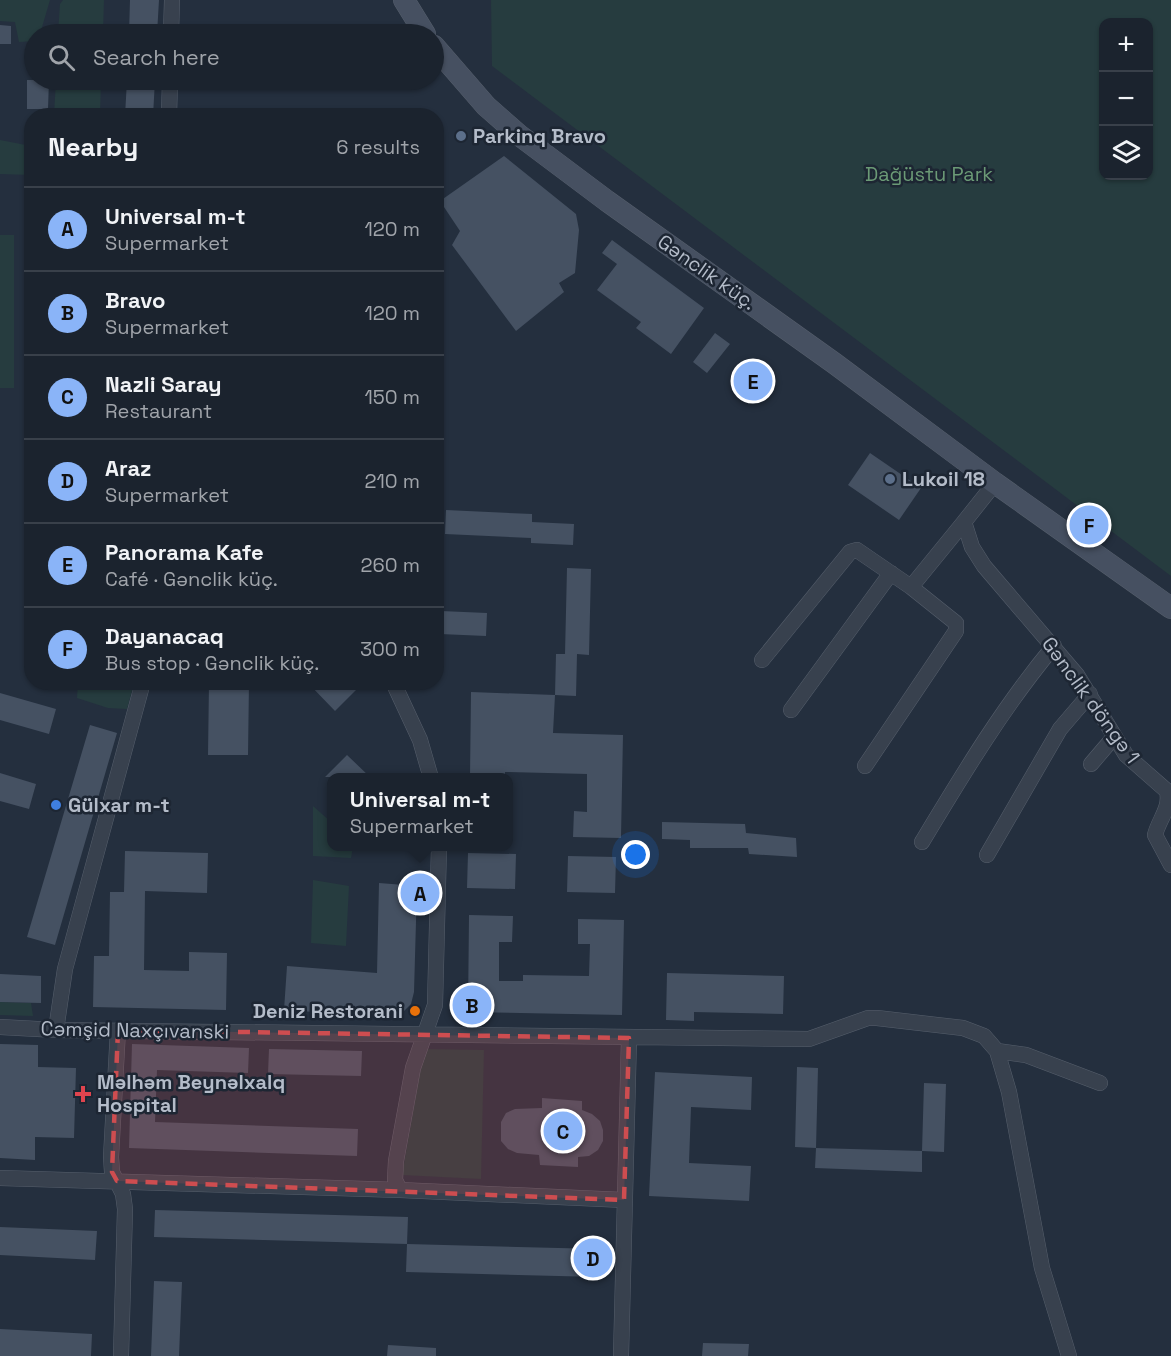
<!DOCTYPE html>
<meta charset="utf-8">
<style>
body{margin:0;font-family:"Space Grotesk",sans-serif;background:#242b36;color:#f1f3f6}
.controls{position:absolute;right:18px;top:18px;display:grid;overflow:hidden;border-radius:12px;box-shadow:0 2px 4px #0004}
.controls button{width:54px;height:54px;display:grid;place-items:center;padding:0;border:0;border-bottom:2px solid #39404a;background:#1b232e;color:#f1f3f6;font:30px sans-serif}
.you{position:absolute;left:636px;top:855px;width:21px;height:21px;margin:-15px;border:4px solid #fff;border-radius:50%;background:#1a73e8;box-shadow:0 0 0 9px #1a73e833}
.badge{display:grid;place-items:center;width:39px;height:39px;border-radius:50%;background:#8ab4f8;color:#111;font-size:20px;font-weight:700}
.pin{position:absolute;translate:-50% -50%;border:3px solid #fff;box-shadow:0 2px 6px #0006}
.popup{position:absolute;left:327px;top:773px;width:186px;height:78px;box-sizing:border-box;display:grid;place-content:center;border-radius:12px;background:#1b232e;filter:drop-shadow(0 2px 4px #0005);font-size:20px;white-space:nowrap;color:#a0a4aa}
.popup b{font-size:22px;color:#f1f3f6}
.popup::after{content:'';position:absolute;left:50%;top:100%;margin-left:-12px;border:12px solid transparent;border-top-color:#1b232e}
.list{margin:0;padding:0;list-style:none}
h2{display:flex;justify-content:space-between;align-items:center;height:78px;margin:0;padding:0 24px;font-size:26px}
h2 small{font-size:20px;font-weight:400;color:#a0a4aa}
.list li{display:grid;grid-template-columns:39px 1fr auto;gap:18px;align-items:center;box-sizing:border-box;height:84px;padding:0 24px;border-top:2px solid #39404a}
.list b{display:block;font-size:22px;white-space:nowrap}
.list p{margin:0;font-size:20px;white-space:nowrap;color:#a0a4aa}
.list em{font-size:20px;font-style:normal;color:#a0a4aa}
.icon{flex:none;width:33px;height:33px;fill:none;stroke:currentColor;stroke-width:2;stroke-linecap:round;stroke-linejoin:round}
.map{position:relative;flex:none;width:1171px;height:1356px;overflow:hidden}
.search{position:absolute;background:#1b232e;box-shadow:0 2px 4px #0004;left:24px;top:24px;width:420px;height:66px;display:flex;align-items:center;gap:15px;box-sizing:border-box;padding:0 21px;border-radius:33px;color:#a0a4aa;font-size:22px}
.panel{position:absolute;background:#1b232e;box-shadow:0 2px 4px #0004;left:24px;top:108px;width:420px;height:582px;border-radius:24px}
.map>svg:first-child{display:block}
</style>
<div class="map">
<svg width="1171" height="1356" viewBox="0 0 1171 1356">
<rect width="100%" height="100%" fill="#242f3e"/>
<path fill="#263c3f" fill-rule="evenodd" d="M0,0H50L40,34H34V41L19,42L15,22L0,21Z
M63,0H104L103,34H58L60,4Z
M491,0H1171V576L492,66ZM1104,22H1148V176H1104Z
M56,80H101L100,115H54Z
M0,140L31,146V175L0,174Z
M0,235H14V388H0Z
M27,537H32L31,637L26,626Z
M78,683H95L104,686L106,683H134L127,709L108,708L77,698Z
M313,806L331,822L332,846L353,847L351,858L313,856Z
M313,880L349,886L346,946L311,943Z
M0,1002L31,1003L33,1016L0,1015Z
M424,1049L484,1050L481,1179L402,1175Z"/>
<path fill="#455162" d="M130,0H159L157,34H129Z
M0,25L11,26V44H0Z
M27,80H49L48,109H27Z
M127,80H155L153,116H125Z
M504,156L576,214L579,230L575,273L559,283L564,292L516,331L452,245L460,231L440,201Z
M612,240L704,308L671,354L636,328L641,322L597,290L617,264L602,253Z
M715,333L730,344L707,373L693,362Z
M751,369L764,377L751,398L738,390Z
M870,453L921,488L899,520L848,485Z
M446,510L532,514V522L574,524L573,545L531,543V538L445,534Z
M567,568L591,569L589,655L577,654L576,696L555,695L556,654H565Z
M441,611L487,613L486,636L440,634Z
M209,682H249L248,755H208Z
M307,682H353L358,688L335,711Z
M471,692L555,695L553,733L623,735L621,838L573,837L574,811L587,812V774L505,772V777H470Z
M0,693L56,709L49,734L0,720Z
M90,725L117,733L55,945L27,937Z
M347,755L370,777H325Z
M0,773L36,784L29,809L0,801Z
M662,822L745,824L746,833L796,838L797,857L749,854L748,848H690V840L662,839Z
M125,851L208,853L207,893L145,891L144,970L189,971V952L227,953L226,1010L93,1007L94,956H109L110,892H124Z
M468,853L516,854L515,889L467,888Z
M568,856L616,857L615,893L567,892Z
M379,883L417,886L414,992L411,1004L404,1011L393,1017L284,1010L287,966L377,973Z
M469,915L513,916L512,942H499V981H523V975L589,976L590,944H578V919L624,920L622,1015L468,1012Z
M667,973L784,976L783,1014L694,1012V1021L666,1020Z
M0,974L41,976V1003L0,1002Z
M0,1044L38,1045V1067L76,1068L74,1138L35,1137V1160L0,1158Z
M132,1044L249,1048L248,1073L157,1070L155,1122L358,1129L357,1156L129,1148Z
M269,1049L362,1051L361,1076L268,1074Z
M797,1067L818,1068L816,1148L795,1147Z
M655,1072L752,1077L751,1110L691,1107L689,1163L751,1166L749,1201L649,1196Z
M924,1083L946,1084L944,1152L922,1151Z
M542,1098L582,1101V1110L592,1114L600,1121L603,1130V1141L598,1150L589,1156L578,1157V1167L540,1165L539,1155L517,1153L508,1149L501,1141V1122L506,1113L515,1109L542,1108Z
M816,1148L922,1151V1172L815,1168Z
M155,1210L408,1217L407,1244L154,1237Z
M0,1227L97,1231L95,1260L0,1255Z
M407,1244L599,1249L598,1277L406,1272Z
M154,1281L182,1282L179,1356H151Z
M0,1329L92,1334L91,1356H0Z
M703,1343L749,1344L748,1356H702Z
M388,1345L436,1348V1356H387Z"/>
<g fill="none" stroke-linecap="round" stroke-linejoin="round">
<g stroke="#565f6c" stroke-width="16">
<path id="minor" d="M171,34L172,0
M169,116L170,80
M995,483L964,522L972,547L984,566L1077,675L1126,755L1167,791C1171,808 1159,819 1155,835L1171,865
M911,587L964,522
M762,660L850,552L857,550L911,587L956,623V631L865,766
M393,682L420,740L431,778
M791,710L891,573
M1091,764L1114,737
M922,842C963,774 1003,707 1054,646
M987,855L1060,729L1090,694
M0,1027L56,1030L809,1039L868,1018H877L963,1028L984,1036L997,1051L1009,1092L1042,1268L1069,1356
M56,1030L65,969L143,682
M118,1030L111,1157L112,1172L123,1194L125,1209L121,1356
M997,1051L1026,1055L1100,1083
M0,1178L400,1190L624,1200
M400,1190L395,1180L396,1161L413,1068L435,1005L439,846
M621,1356L629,1038"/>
</g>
<g stroke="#565f6c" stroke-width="22">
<path id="secondary" d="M404,0L425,34
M434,46L486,106L519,135L607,201L834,363L995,483L1171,608"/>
</g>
<use href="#minor" stroke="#38414e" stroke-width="15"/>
<use href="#secondary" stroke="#465061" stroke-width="21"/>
</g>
<path fill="#ce4d50" fill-opacity="0.2" stroke="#ce4d50" stroke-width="4.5" stroke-dasharray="12 8" stroke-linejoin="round" d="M118,1030L629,1038L624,1200L117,1181L112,1172Z"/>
<g fill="#5c6f8a" stroke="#1d2633" stroke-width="2">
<circle cx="461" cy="136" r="6"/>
<circle cx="890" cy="479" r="6"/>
</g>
<circle fill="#3f7fe0" stroke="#1d2633" stroke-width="2" cx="56" cy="805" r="6"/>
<circle fill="#e8710a" stroke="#1d2633" stroke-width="2" cx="415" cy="1011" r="6"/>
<path fill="#e0444e" stroke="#1d2633" stroke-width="2" d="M80 1085h6v6h6v6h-6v6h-6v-6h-6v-6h6z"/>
<g text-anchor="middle" stroke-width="5" stroke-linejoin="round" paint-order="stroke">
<g font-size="20" font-weight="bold" fill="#b4bcc9" stroke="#1d2633" text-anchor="start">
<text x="473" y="143">Parkinq Bravo</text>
<text x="902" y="486">Lukoil 18</text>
<text x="68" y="812">Gülxar m-t</text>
<text x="403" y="1018" text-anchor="end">Deniz Restorani</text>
<text x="97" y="1089">Məlhəm Beynəlxalq<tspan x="97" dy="23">Hospital</tspan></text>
</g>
<g font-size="20" fill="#6b9a76" stroke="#1d2633">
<text x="929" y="181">Dağüstu Park</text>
</g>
<g font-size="20" fill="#b4bcc9" stroke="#1d2633">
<text transform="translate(707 272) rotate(35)" y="7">Gənclik küç.</text>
<text transform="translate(1091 700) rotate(54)" y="7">Gənclik döngə 1</text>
<text transform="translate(135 1030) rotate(1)" y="7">Cəmşid Naxçıvanski</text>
</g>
</g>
</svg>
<div class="controls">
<button>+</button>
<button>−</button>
<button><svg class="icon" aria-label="layers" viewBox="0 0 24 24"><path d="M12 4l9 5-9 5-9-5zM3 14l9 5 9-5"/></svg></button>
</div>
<div class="you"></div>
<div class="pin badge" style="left:420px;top:893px">A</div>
<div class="popup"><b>Universal m-t</b>Supermarket</div>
<div class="pin badge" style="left:472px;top:1005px">B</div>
<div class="pin badge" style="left:563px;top:1131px">C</div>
<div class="pin badge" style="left:593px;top:1258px">D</div>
<div class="pin badge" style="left:753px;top:381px">E</div>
<div class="pin badge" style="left:1089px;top:525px">F</div>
<div class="search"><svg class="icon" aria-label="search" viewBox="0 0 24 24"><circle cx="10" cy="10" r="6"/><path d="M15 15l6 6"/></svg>Search here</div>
<section class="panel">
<h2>Nearby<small>6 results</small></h2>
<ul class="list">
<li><span class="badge">A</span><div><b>Universal m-t</b><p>Supermarket</p></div><em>120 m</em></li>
<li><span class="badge">B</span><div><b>Bravo</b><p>Supermarket</p></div><em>120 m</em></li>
<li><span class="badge">C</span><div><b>Nazli Saray</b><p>Restaurant</p></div><em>150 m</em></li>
<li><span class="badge">D</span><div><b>Araz</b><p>Supermarket</p></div><em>210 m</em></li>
<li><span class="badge">E</span><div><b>Panorama Kafe</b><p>Café · Gənclik küç.</p></div><em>260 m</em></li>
<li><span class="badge">F</span><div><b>Dayanacaq</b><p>Bus stop · Gənclik küç.</p></div><em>300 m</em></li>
</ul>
</section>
</div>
